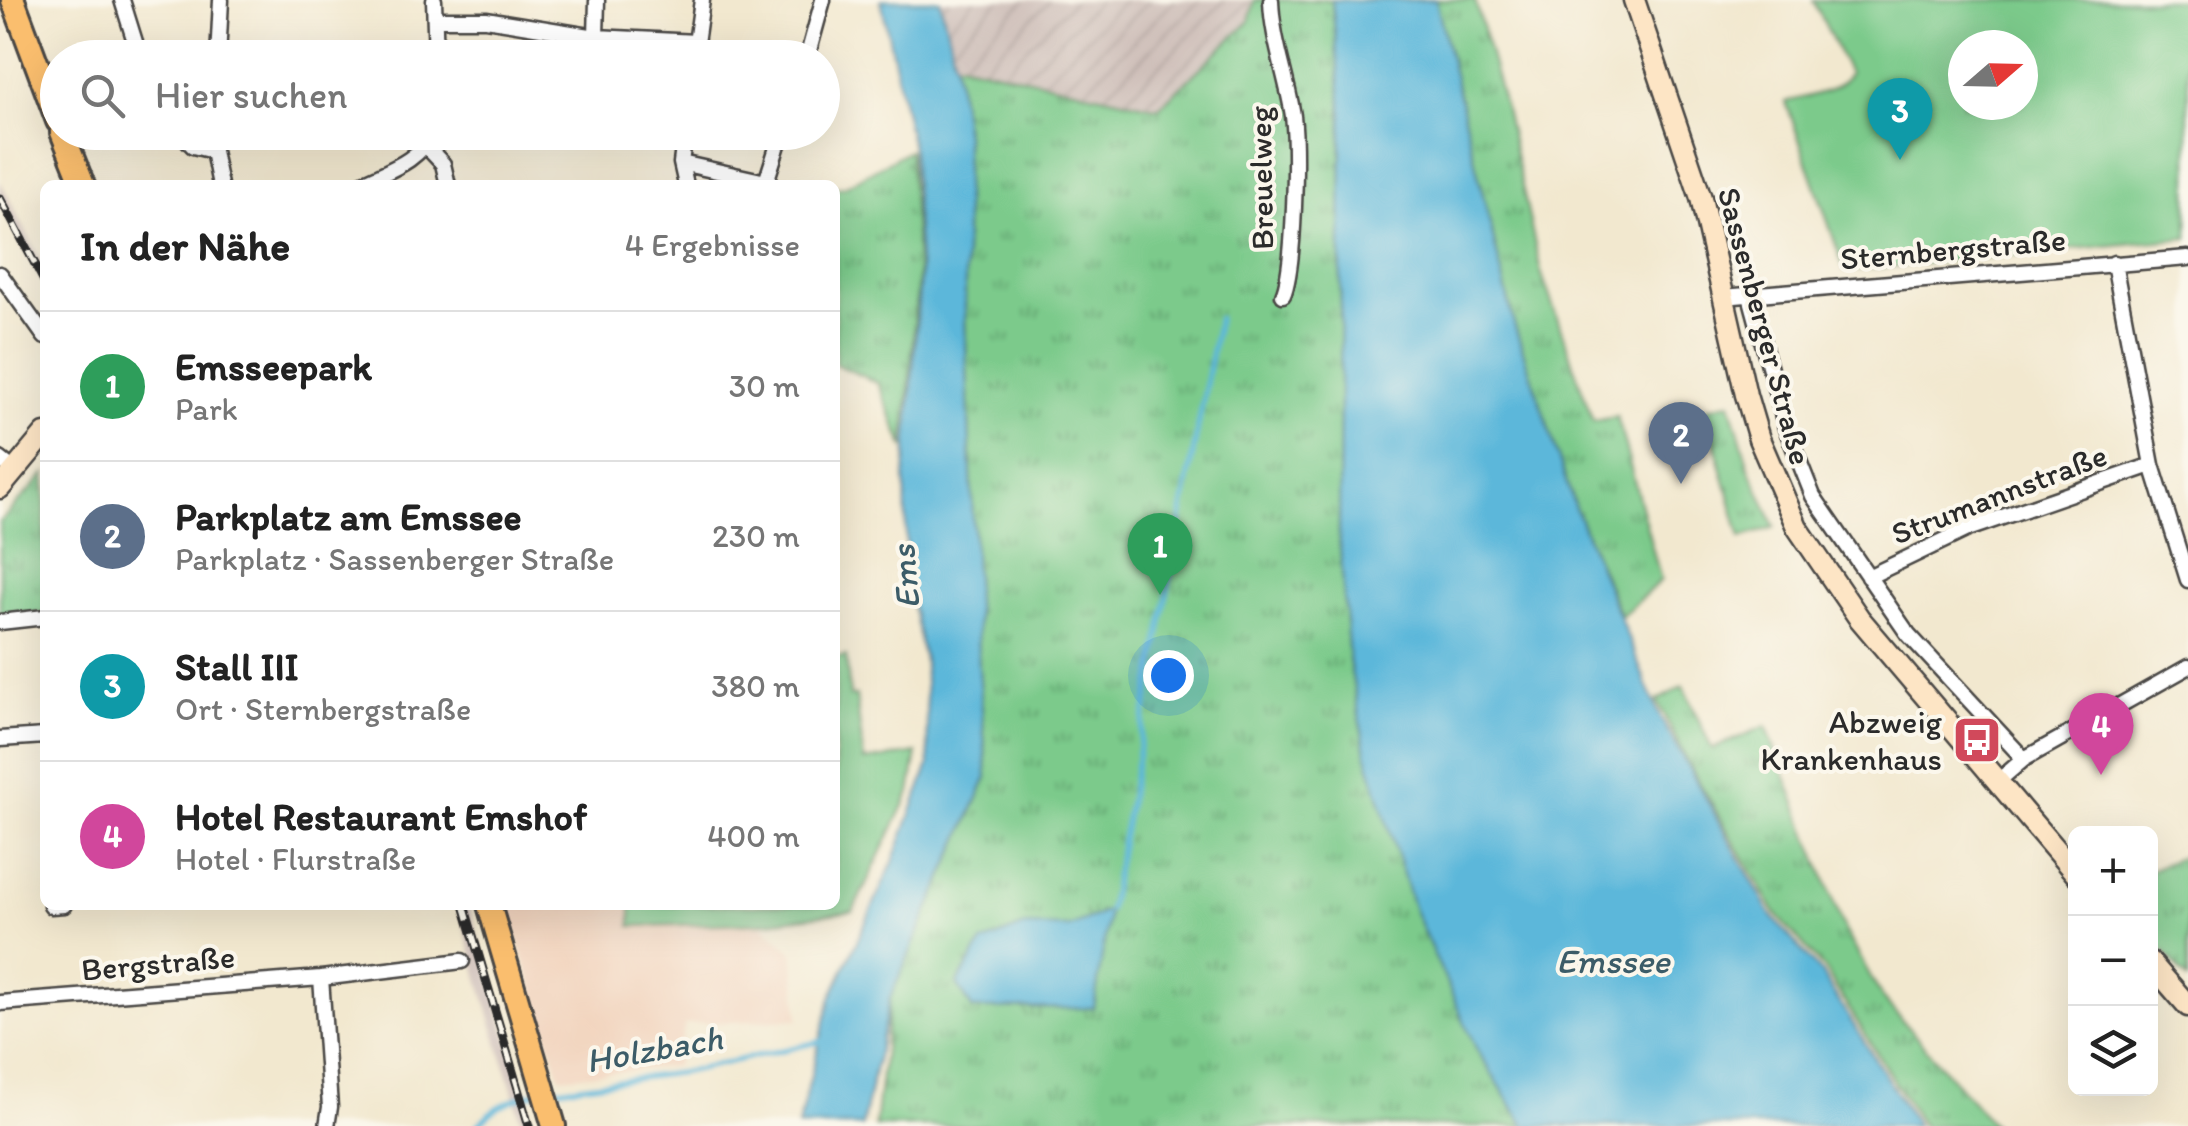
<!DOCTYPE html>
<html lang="de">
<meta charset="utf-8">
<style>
body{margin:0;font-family:Itim,sans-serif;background:#f2f2f2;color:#222}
.controls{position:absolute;right:30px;bottom:30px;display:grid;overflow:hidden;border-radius:15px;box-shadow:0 10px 40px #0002}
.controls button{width:90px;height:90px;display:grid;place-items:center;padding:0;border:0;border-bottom:2px solid #e0e0e0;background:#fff;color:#222;font:50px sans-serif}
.compass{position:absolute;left:1948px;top:30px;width:90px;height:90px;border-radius:50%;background:#fff;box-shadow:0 10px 40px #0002;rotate:70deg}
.you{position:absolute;left:1168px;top:675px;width:35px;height:35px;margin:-25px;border:8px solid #fff;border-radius:50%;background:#1a73e8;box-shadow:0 0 0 15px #1a73e833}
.badge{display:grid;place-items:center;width:65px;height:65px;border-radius:50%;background:#db2777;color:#fff;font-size:32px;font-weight:700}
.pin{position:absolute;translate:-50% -82px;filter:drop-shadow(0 2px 5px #0008)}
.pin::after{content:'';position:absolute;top:52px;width:35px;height:30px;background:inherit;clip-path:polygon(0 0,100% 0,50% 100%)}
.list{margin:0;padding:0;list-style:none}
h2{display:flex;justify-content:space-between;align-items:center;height:130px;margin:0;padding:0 40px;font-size:42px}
h2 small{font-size:32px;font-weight:400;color:#767676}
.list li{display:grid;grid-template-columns:65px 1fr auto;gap:30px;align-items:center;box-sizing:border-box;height:150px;padding:0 40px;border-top:2px solid #e0e0e0}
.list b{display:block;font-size:38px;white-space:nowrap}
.list p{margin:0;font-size:32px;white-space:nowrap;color:#767676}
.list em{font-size:32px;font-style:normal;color:#767676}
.icon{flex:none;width:55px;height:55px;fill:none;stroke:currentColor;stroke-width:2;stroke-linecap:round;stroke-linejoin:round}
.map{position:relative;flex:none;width:2188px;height:1126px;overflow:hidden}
.search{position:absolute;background:#fff;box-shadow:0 10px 40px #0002;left:40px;top:40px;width:800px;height:110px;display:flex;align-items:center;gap:25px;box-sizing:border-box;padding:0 35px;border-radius:55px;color:#767676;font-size:38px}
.panel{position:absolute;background:#fff;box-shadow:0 10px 40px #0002;left:40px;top:180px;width:800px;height:730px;border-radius:15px}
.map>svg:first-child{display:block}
</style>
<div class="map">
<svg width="2188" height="1126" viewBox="0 0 2188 1126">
<defs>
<pattern id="industrial-furrows" width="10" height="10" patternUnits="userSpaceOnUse" patternTransform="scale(2.5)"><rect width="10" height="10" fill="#cfc0ba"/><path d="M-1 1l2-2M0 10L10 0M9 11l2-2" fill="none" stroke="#b2a5a0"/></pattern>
<pattern id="grass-tufts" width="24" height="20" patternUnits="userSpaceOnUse" patternTransform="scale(2.5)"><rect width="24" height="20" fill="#7bca8b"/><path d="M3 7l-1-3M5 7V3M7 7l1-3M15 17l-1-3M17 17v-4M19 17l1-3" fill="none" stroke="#65a472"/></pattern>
</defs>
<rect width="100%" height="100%" fill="#fbf7ec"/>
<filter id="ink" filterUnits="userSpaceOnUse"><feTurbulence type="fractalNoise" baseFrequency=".01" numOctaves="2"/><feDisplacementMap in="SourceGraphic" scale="20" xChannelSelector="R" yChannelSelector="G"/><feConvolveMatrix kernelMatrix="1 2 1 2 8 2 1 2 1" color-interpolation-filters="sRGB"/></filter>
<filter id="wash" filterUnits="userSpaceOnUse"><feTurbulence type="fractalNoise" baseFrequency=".0048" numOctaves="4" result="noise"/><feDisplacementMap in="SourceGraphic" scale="40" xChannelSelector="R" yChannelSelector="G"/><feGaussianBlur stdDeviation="2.25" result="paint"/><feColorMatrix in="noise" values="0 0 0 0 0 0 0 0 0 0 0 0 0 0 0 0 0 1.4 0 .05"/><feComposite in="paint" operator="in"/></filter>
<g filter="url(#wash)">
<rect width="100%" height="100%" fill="#f2e8cf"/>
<path fill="#f2d4be" d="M507,905H631L632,926L760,923L793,952L799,1019L685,1024L676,1066L560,1077Z"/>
<path fill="url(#industrial-furrows)" d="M940,0H1254L1249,22L1158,108L955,62Z"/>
<path fill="#cfc0ba" d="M0,181L45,268V289L0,206Z
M457,905H469L534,1126H523Z"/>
<path fill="url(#grass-tufts)" stroke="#537a5b" stroke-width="2.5" d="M1254,0H1332L1342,111L1339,535L1349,659L1366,753L1477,1050L1525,1126H875L890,998L987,777L978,655L965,317V135L955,62L1158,108L1249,22Z
M1436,0H1475L1506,113L1541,272L1593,421L1617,417L1661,580L1621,617L1574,505L1514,324Z
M909,150L918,277L904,448L878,383L835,364V188L844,187Z
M1730,402L1750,470L1775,527L1741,538L1705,409Z
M45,474V613L0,618V522Z
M1683,686L1712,749L1766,726L1845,930L1883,999L1994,1126H1922L1825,970L1776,914L1688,763L1657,701Z
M2188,854V980L2151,936L2150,870Z"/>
<path fill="#7bca8b" stroke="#537a5b" stroke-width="2.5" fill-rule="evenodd" d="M1813,0H2188V238L1845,271L1786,102C1805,96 1840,93 1849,73ZM1963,45H2023V105H1963Z
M846,656L850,696H856L864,761L917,753L910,793L853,911L760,923L631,926V905H835V658Z"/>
<path fill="#5cb7da" stroke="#447182" stroke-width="2.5" d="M881,0H940L955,62L965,135V317L978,655L987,777L890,998L862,1126H798L831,998L893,862L929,765L924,661L907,581L905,476L920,277L912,148Z
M1332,0H1436L1514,324L1574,505L1660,717L1772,916L1822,974L1917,1126H1525L1477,1050L1414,910L1366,753L1349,659L1339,535L1342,111Z
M1109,910L1094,1008L972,1009L957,984L982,943L1025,926L1070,927Z"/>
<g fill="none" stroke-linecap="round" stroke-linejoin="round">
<path stroke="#5cb7da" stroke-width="5" d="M1109,910L1218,318
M549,1090L685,1072L823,1041
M477,1126C496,1105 512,1099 538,1092"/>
</g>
</g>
<g filter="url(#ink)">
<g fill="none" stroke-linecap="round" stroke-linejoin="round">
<g stroke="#494744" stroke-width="19">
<path id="street" d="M122,0L140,58
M434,0L436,58
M1271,0C1272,39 1287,77 1293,116C1297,147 1295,268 1283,295
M437,19H486L596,37L696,42
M596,37L597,0
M218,58L221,0
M694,58L702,0
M807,58L823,0
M180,132L193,146L213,151
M214,132L213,151L220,185
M685,132L681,163L686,185
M426,146L443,164L448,185
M681,163L766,182L782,132
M359,185C386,171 420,162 432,132
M2114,263L2152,465L2188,580
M0,274L45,337
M1749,292L1786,428L1813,496L1908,634L2024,759
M1723,297L2188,258
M0,459L14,470
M1868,577L1968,529L2152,465
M0,622L45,617
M0,739L45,736
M1997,782L2024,759L2188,667
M51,906L64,905
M321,978L330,1107L327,1126
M0,1003L321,978L462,961"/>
</g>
<g stroke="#494744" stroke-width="25">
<path id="secondary" d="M1634,0L1701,198L1746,395L1759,439L1797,527L1859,618L2076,874
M0,488L45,434
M2150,962L2188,1006"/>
</g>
<g stroke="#494744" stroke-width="28">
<path id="primary" d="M13,0L58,121
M62,132L83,185
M489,905L554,1126"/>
</g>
<use href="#street" stroke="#fff" stroke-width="14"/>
<use href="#secondary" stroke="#fde5c5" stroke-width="20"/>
<use href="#primary" stroke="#fabe6e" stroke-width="22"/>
<g stroke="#2b2b2b" stroke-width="9">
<path id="rail" d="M0,198L45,283
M464,905L529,1126"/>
</g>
<use href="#rail" stroke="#fbf7ec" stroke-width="5" stroke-dasharray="15" stroke-linecap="butt"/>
</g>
</g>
<defs>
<g id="bus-square" transform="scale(2.5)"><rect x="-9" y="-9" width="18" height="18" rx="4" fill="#d1495b" stroke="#fbf7ec"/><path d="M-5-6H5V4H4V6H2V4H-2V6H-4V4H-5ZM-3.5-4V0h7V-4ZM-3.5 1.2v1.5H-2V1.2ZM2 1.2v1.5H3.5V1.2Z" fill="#fff"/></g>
</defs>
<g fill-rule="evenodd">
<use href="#bus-square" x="1977" y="740"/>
</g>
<g text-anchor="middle" stroke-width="8" stroke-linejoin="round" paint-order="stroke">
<g font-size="32" fill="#2b2b2b" stroke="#fbf7ec">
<text transform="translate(1261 178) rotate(-91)" y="11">Breuelweg</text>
<text transform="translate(1953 249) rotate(-5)" y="11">Sternbergstraße</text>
<text transform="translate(1765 326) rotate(75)" y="11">Sassenberger Straße</text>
<text transform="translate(1999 494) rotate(-21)" y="11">Strumannstraße</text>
<text transform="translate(158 963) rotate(-5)" y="11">Bergstraße</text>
</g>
<g font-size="32" fill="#2b2b2b" stroke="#fbf7ec" text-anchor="end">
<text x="1942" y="733">Abzweig<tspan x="1942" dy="37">Krankenhaus</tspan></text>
</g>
<g font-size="35" font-style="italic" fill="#3c5c68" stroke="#fbf7ec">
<text transform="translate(905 577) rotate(-95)" y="12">Ems</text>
<text x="1613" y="973">Emssee</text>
<text transform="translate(654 1049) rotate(-10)" y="12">Holzbach</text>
</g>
</g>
</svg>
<div class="controls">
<button>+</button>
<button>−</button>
<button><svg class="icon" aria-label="layers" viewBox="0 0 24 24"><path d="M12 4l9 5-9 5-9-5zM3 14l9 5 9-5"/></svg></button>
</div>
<svg class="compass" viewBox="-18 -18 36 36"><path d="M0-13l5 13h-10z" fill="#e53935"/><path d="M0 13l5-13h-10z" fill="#767676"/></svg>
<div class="you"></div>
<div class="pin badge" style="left:1160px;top:595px;background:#2e9e5b">1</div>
<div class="pin badge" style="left:1681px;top:484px;background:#5c6f8a">2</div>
<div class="pin badge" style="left:1900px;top:160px;background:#0f9aa8">3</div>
<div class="pin badge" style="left:2101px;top:775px;background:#d1479c">4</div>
<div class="search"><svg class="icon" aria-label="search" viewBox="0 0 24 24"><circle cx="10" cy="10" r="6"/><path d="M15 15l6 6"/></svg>Hier suchen</div>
<section class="panel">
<h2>In der Nähe<small>4 Ergebnisse</small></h2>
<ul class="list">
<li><span class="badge" style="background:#2e9e5b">1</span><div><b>Emsseepark</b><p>Park</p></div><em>30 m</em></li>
<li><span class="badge" style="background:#5c6f8a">2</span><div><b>Parkplatz am Emssee</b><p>Parkplatz · Sassenberger Straße</p></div><em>230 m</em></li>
<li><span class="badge" style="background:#0f9aa8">3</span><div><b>Stall III</b><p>Ort · Sternbergstraße</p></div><em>380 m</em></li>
<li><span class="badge" style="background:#d1479c">4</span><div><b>Hotel Restaurant Emshof</b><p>Hotel · Flurstraße</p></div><em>400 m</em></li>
</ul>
</section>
</div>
